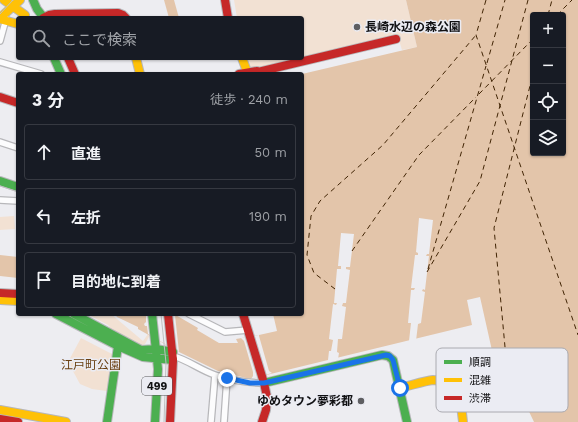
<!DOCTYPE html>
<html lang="ja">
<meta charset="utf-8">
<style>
body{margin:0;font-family:"Work Sans","Noto Sans JP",sans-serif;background:#242831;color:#f1f3f6}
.controls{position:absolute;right:12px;top:12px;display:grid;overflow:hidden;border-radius:4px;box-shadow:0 1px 3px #0004}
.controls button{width:36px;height:36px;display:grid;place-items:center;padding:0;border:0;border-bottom:1px solid #363941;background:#171b24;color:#f1f3f6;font:20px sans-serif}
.stop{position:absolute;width:12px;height:12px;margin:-9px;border:3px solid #1a73e8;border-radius:50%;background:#fff}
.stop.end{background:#1a73e8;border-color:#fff;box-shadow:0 1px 4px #0008}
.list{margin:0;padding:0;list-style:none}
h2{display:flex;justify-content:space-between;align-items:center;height:52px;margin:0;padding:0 16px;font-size:17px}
h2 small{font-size:13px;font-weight:400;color:#9ea1a6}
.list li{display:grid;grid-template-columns:26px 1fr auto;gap:12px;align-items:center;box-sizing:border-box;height:56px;margin:0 8px 8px;padding:0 8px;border:1px solid #363941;border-radius:4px}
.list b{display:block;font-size:15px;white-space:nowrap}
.list em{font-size:13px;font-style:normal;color:#9ea1a6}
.icon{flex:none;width:22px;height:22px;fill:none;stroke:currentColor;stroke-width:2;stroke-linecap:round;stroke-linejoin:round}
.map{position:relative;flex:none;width:578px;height:422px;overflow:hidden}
.search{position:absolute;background:#171b24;box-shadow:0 1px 3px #0004;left:16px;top:16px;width:288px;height:44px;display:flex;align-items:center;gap:10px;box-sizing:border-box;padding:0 14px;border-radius:4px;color:#9ea1a6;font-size:15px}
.panel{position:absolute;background:#171b24;box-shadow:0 1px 3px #0004;left:16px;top:72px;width:288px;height:244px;border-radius:4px}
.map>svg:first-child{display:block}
</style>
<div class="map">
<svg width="578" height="422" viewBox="0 0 578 422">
<rect width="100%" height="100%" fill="#ededf1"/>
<path fill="#f2e1d3" d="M234,0H406L417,47L402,50L398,37L251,70L246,58H302V18H237Z
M14,216L15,229L0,230V217Z
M87,314H111L143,341L148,334L147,326L150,335L145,344L141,346L113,331L108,325Z
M81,338L112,354L107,391L92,389L80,384L68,362Z"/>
<path fill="#e3c5aa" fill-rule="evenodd" d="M164,0H174L179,18H169Z
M406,0H578V422H534L523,399L515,401L514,403L513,401L508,402V404L507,405V403L504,404L480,297L467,300L472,325L250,379L218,371L179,352L138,329V327L117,317L115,314H174L198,328L197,330L219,343H238L236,339L259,335L277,331L273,314H302V74L417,47ZM533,15H563V153H533Z
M0,255L18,257V278L0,276Z"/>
<path fill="#ededf1" d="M419,218L433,220L429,254H427L426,256H429L425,290L423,289L422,291L425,292L421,323L418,324L416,341H409L411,323H408L411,290H414L415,288H411L415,255H418V253L416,252Z
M341,233L354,234L350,267H346V269L350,270L346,303H343L342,306L346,307L342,339H338L337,352L339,353L338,359L334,360H328L329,351H331L333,340L329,339L333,304L336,305L337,303H334L337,269H341V266H338Z
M146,314L175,315L179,352L148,334L147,326H145L144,324L146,322Z
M259,335V336L269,371L272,373L251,379L253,376V372L244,341L241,338Z"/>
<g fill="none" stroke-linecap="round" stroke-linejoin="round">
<path stroke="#412404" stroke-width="1" stroke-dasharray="5 4" stroke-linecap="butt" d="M486,0L476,35L578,335
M548,15L552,0
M557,15L572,0
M487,63L505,0
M479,94L533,39
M352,251L419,155L476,97
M428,269L486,66
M427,272L480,181L528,0
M335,289L314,273L307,255L311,216L320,201L383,145L476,35
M510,401L494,228L533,74"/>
<g stroke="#b7b7ba" stroke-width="8">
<path id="street" d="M0,41L6,19
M0,62L41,74
M0,142L18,148
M0,200L18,201
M189,314L225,332L248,330
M173,356C188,360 200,370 215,375C230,380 249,383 264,383
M211,422L215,375
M224,422L227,378"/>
</g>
<g stroke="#b7b7ba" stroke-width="10">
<path id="fast" d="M33,0L37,9L44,18
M54,58L61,74
M0,181L18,187
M56,314L118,346L143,357L173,360
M74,314L141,350L156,349L173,352
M152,314L158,369L155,422
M264,383L382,355L388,356L393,360L407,422
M107,422L118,346"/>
</g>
<g stroke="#b7b7ba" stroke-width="10">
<path id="slow" d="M4,0L25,15
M0,18L20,0
M0,19L18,24
M136,58L140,74
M242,58L248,74
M0,300L18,301
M399,388C409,386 424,381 433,380C441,380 452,385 456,391C461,399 462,412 463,422
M0,410L66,422"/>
</g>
<g stroke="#b7b7ba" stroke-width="10">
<path id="jam" d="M225,0L228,18
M43,18L49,15L55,14L118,13L123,15L126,18
M68,58L75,74
M239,74L257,71L258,72L396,39
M0,97L18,103
M0,293L18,294
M168,314L173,360L170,422
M243,314L264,383L267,397L266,410L262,422
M0,419L18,422"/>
</g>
<use href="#street" stroke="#fcfcfd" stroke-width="5.5"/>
<use href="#fast" stroke="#4caf50" stroke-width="8"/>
<use href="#slow" stroke="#ffc107" stroke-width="8"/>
<use href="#jam" stroke="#c62828" stroke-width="8"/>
<path stroke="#c0c0c1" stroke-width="1" d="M0,14L13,0
M0,186L18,192
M161,314L166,363L164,422"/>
</g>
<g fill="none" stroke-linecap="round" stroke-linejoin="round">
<path stroke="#1a73e8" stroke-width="5" d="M227,378L250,383H264L386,355L390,356L393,360L400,388"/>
</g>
<g fill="#5e5e61" stroke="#ebecf3" stroke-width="1.5">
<circle cx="357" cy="27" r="4"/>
<circle cx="361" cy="401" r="4"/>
</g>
<g text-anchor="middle" stroke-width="3" stroke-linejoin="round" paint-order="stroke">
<rect fill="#ebecf3" stroke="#525356" stroke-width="1" x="142" y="377" width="30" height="18" rx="3"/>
<g font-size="11" font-weight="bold" fill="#111113">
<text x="157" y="390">499</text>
</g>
<g font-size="12" font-weight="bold" fill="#111113" stroke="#ebecf3" text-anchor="start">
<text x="365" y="31">長崎水辺の森公園</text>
<text x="353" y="405" text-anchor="end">ゆめタウン夢彩都</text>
</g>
<g font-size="12" fill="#693f11" stroke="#ebecf3">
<text x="91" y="369">江戸町公園</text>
</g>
</g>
<rect x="436" y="348" width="132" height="64" rx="6" fill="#ebecf3" stroke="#aaaab0" stroke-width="1"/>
<rect x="444" y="360" width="18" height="4" fill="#4caf50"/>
<rect x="444" y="378" width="18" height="4" fill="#ffc107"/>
<rect x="444" y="396" width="18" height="4" fill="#c62828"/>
<g font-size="11" fill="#111113">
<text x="469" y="366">順調</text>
<text x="469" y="384">混雑</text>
<text x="469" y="402">渋滞</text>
</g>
</svg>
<div class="controls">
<button>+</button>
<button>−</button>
<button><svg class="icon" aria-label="locate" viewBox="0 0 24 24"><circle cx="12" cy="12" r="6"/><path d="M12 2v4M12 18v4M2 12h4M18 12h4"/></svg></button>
<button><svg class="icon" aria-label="layers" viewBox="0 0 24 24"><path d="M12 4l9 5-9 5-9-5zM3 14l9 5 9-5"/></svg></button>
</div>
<div class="stop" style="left:400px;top:388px"></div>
<div class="stop end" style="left:227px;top:378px"></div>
<div class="search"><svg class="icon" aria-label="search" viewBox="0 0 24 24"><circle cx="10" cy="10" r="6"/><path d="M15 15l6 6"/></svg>ここで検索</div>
<section class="panel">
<h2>3 分<small>徒歩 · 240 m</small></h2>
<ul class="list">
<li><svg class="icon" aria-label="ahead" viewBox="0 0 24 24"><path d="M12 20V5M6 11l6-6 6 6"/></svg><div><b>直進</b></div><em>50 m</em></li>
<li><svg class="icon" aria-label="left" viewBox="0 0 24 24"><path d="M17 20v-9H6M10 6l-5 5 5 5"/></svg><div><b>左折</b></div><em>190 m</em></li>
<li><svg class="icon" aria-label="arrive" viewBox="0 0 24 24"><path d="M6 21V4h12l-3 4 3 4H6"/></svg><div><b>目的地に到着</b></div></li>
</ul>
</section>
</div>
